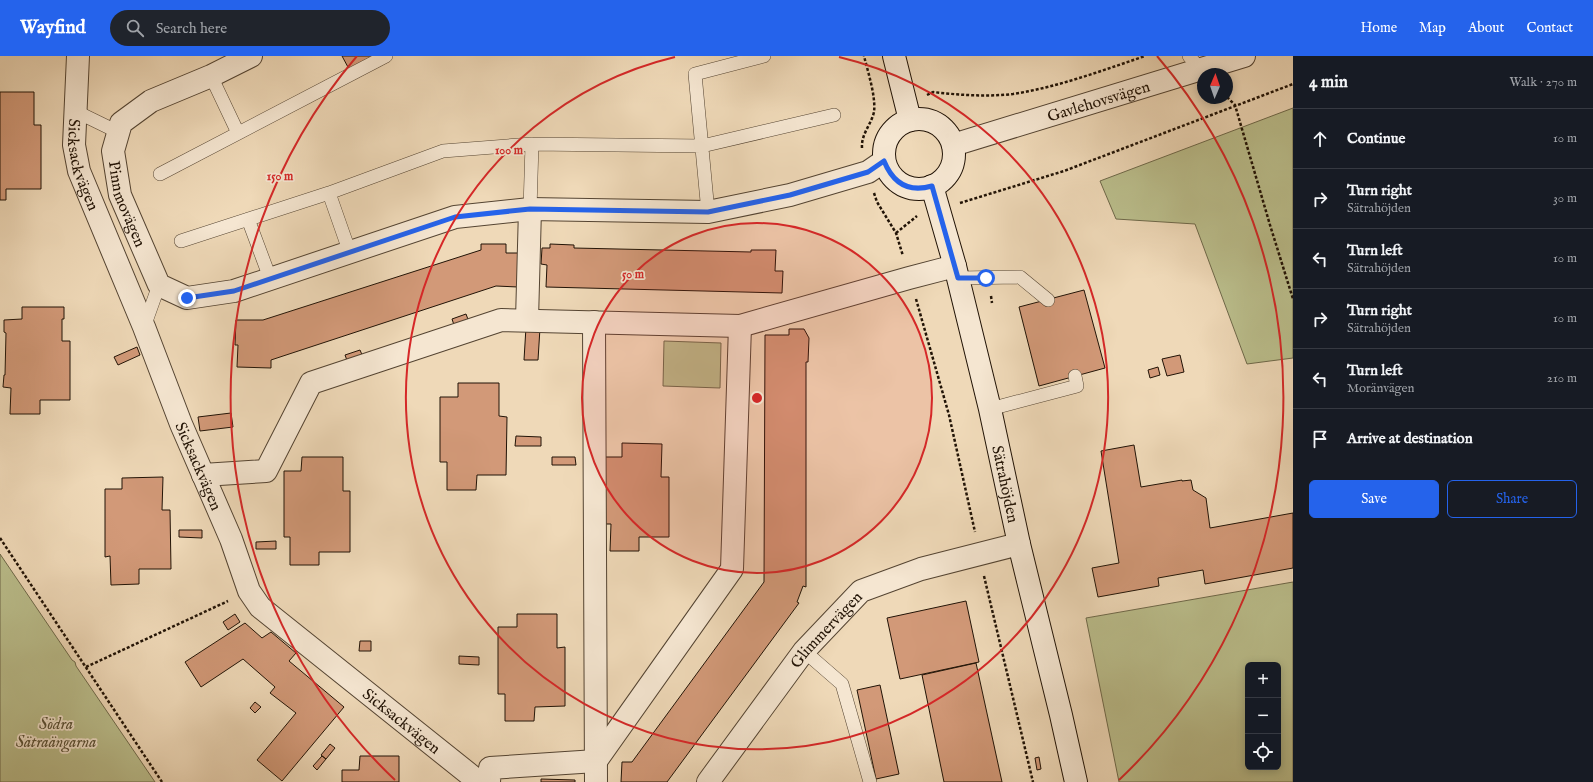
<!DOCTYPE html>
<meta charset="utf-8">
<style>
body{margin:0;font-family:"IM FELL English",serif;background:#20242c;color:#f1f3f6}
.controls{position:absolute;right:12px;bottom:12px;display:grid;overflow:hidden;border-radius:6px;box-shadow:0 2px 10px #0003}
.controls button{width:36px;height:36px;display:grid;place-items:center;padding:0;border:0;border-bottom:1px solid #363941;background:#171b24;color:#f1f3f6;font:20px sans-serif}
.compass{position:absolute;left:1197px;top:12px;width:36px;height:36px;border-radius:50%;background:#171b24;box-shadow:0 2px 10px #0003;rotate:2deg}
.stop{position:absolute;width:12px;height:12px;margin:-9px;border:3px solid #2563eb;border-radius:50%;background:#fff}
.stop.end{background:#2563eb;border-color:#fff;box-shadow:0 1px 4px #0008}
.list{margin:0;padding:0;list-style:none}
h2{display:flex;justify-content:space-between;align-items:center;height:52px;margin:0;padding:0 16px;font-size:17px}
h2 small{font-size:13px;font-weight:400;color:#9ea1a6}
.list li{display:grid;grid-template-columns:26px 1fr auto;gap:12px;align-items:center;box-sizing:border-box;height:60px;padding:0 16px;border-top:1px solid #363941}
.list b{display:block;font-size:15px;white-space:nowrap}
.list p{margin:0;font-size:13px;white-space:nowrap;color:#9ea1a6}
.list em{font-size:13px;font-style:normal;color:#9ea1a6}
.actions{display:flex;gap:8px;padding:12px 16px}
.actions a{flex:1;padding:9px 0;border:1px solid #2563eb;border-radius:6px;text-align:center;font-size:14px;color:#2563eb}
.actions .main{background:#2563eb;color:#fff}
.icon{flex:none;width:22px;height:22px;fill:none;stroke:currentColor;stroke-width:2;stroke-linecap:round;stroke-linejoin:round}
.map{position:relative;flex:none;width:1293px;height:726px;overflow:hidden}
header{display:flex;align-items:center;gap:24px;box-sizing:border-box;height:56px;padding:0 20px;background:#2563eb;color:#fff}
header strong{font-size:19px}
nav{display:flex;gap:22px;margin-inline-start:auto;font-size:14px}
.search{width:280px;height:36px;background:#20242c;display:flex;align-items:center;gap:10px;box-sizing:border-box;padding:0 14px;border-radius:22px;color:#9ea1a6;font-size:15px}
main{display:flex}
aside{flex:1;background:#171b24}
.map>svg:first-child{display:block}
</style>
<header>
<strong>Wayfind</strong>
<div class="search"><svg class="icon" aria-label="search" viewBox="0 0 24 24"><circle cx="10" cy="10" r="6"/><path d="M15 15l6 6"/></svg>Search here</div>
<nav><a>Home</a><a>Map</a><a>About</a><a>Contact</a></nav>
</header>
<main>
<div class="map">
<svg width="1293" height="726" viewBox="0 0 1293 726">
<rect width="100%" height="100%" fill="#efd9b8"/>
<filter id="stains"><feTurbulence type="fractalNoise" baseFrequency=".005" numOctaves="4"/><feColorMatrix values="0 0 0 0 .2 0 0 0 0 .09 0 0 0 0 .02 0 0 0 .5 -.17"/></filter>
<radialGradient id="worn" r=".72"><stop offset=".6" stop-color="#630" stop-opacity="0"/><stop offset="1" stop-color="#630" stop-opacity=".3"/></radialGradient>
<path fill="#bbbf8d" stroke="#6e694a" fill-rule="evenodd" d="M1293,52V302L1247,308L1195,168L1116,163L1100,125Z
M664,285L721,287L720,332L663,330Z
M0,498L72,604L75,606L76,610L155,726H0Z
M1293,526V726H1119L1086,562ZM1248,609H1278V711H1248Z"/>
<path fill="#d29978" stroke="#211306" d="M342,0H375L349,13Z
M0,36H34V69H41V133H6V144H0Z
M481,188H506V197H518V231L496,230L280,301L271,304V312L237,311L238,289H235L236,264H263L481,194Z
M550,188L574,189V192L751,196V194H776L775,215H783L782,237L546,231L547,209L541,208L542,192H550Z
M1084,234L1105,312L1039,330L1019,251Z
M22,251H64V263H62V285H70V344H40V358H10L11,332L3,331L4,319H5L6,277L4,276V264L22,263Z
M466,258L469,266L455,272L452,263Z
M526,271L540,272L538,304H524Z
M789,273H804L809,282L808,306H806V531L803,530L797,546L799,547L667,726H621L622,706H632L764,526L765,279H789Z
M137,291L140,299L118,309L114,301Z
M360,294L363,301L348,307L345,299Z
M1180,299L1184,316L1167,320L1162,303Z
M1158,311L1160,319L1150,322L1148,314Z
M458,327H499V360L507,361L506,419H477L476,434H447V406H440V341H458Z
M231,357L233,371L200,375L198,361Z
M516,380L541,381V390H515Z
M622,387L662,388L661,421H669V481H639V495H610L611,468H604V401H622Z
M1134,389L1141,431L1182,424V425L1191,424L1193,434L1206,442L1210,472L1293,457V512L1205,528L1203,514L1158,522L1159,530L1098,541L1092,512L1119,507L1101,395Z
M302,401H343V435H350V496H319V509H290V481H284V415H301Z
M552,401H575L576,409H552Z
M163,421L162,454H170L171,513H139V528L111,529L110,500L105,501V433H122V422Z
M179,474H202V482L179,481Z
M276,485V493H256V486Z
M966,545L979,606L900,623L887,562Z
M235,558L240,566L228,574L223,566Z
M517,558H557V592L565,591V650L535,651L534,665H505V638H498V571H517Z
M245,567L262,582L271,576L296,597L289,605L344,651L282,725L257,704L296,657L270,637L275,631L243,603L201,631L185,606Z
M360,585H371V595H359Z
M459,600L479,601V609L459,608Z
M976,607L1002,726H944L922,619Z
M880,629L899,718L876,723L857,634Z
M255,646L261,651L255,657L250,652Z
M330,688L335,692L326,703L321,699Z
M322,700L326,703L317,714L313,710Z
M360,700H399V726H342V714H359Z
M1039,701L1041,713L1037,714L1035,702Z
M541,723L575,724V726H541Z"/>
<g fill="none" stroke-linecap="round" stroke-linejoin="round">
<g stroke="#544432" stroke-width="14">
<path id="lane" d="M1189,0L1200,13
M211,20L238,77
M75,55L118,76
M160,118L386,0
M329,137L350,197
M530,153L532,88
M708,156L695,18L764,0
M248,163L270,222
M181,185L329,137L443,95L532,88L702,90L834,59
M958,222L1020,221L1048,244
M144,271L159,229
M990,353L1077,330L1075,320
M804,595L842,628L870,726"/>
</g>
<g stroke="#544432" stroke-width="24">
<g id="street">
<path id="s1" d="M78,0L74,89L79,115L144,271L181,368L231,483L249,535L260,551L479,726"/>
<path id="s2" d="M251,0L211,20L151,45L121,67L113,95L120,139L159,229L187,242L234,235L455,161L530,153L708,156L790,139L868,116L884,105"/>
<path id="s3" d="M953,89L1244,0"/>
<path d="M527,264L530,153"/>
<path d="M594,266L596,726"/>
<path d="M203,419L266,415L311,327L501,264L740,270L909,222L955,210"/>
<path d="M596,705L732,513L740,270"/>
<path d="M489,726L490,712L596,705"/>
<path id="s4" d="M708,726L804,595L861,535L921,513L1019,488"/>
</g>
</g>
<g stroke="#211306" stroke-width="24">
<g id="secondary">
<path d="M894,0L910,64"/>
<circle cx="919" cy="98" r="35"/>
<path id="s5" d="M932,130L955,210L990,353L1019,488L1061,659L1076,726"/>
</g>
</g>
<path stroke="#211306" stroke-width="2.5" stroke-dasharray="3 2" stroke-linecap="butt" d="M927,39L933,36C959,39 986,41 1013,38C1058,31 1101,15 1145,0
M1227,41L1235,49L1270,169L1293,243
M862,92C861,78 871,69 874,56C876,41 868,16 864,0
M874,137L877,146L896,177L903,200
M960,147L1064,115L1293,28
M896,177L917,160
M991,240L992,247
M916,243L949,359L975,476
M0,482L162,726
M984,520L1033,726
M86,611L228,545"/>
<use href="#lane" stroke="#f5e6d1" stroke-width="13"/>
<use href="#street" stroke="#f5e6d1" stroke-width="22"/>
<use href="#secondary" stroke="#f5e6d1" stroke-width="22"/>
</g>
<g fill="none" stroke-linecap="round" stroke-linejoin="round">
<path stroke="#2563eb" stroke-width="5" d="M187,242L234,235L455,161L530,153L708,156L790,139L868,116L884,105C893,127 908,137 932,130L958,222H986"/>
</g>
<circle cx="757" cy="342" r="175" fill="#d62828" fill-opacity=".12"/>
<g fill="none" stroke="#d62828" stroke-width="2">
<circle cx="757" cy="342" r="175"/>
<path d="M839 1A351 351 0 1 1 675 1"/>
<path d="M395 724A526 526 0 0 1 357 0M1157 0A526 526 0 0 1 1119 724"/>
</g>
<g text-anchor="middle" stroke-width="3.5" stroke-linejoin="round" paint-order="stroke">
<g font-size="16" fill="#211306" stroke="#f5e6d1">
<text dy="6" stroke="none"><textPath href="#s3" startOffset="152">Gavlehovsvägen</textPath></text>
<text dy="6" stroke="none"><textPath href="#s1" startOffset="110">Sicksackvägen</textPath></text>
<text dy="6" stroke="none"><textPath href="#s2" startOffset="231">Pinnmovägen</textPath></text>
<text dy="6" stroke="none"><textPath href="#s1" startOffset="434">Sicksackvägen</textPath></text>
<text dy="6" stroke="none"><textPath href="#s5" startOffset="307">Sätrahöjden</textPath></text>
<text dy="6" stroke="none"><textPath href="#s4" startOffset="193">Glimmervägen</textPath></text>
<text dy="6" stroke="none"><textPath href="#s1" startOffset="770">Sicksackvägen</textPath></text>
</g>
<g font-size="16" font-style="italic" fill="#574f35" stroke="#f5e6d1">
<text x="56" y="673">Södra<tspan x="56" dy="18">Sätraängarna</tspan></text>
</g>
</g>
<circle cx="757" cy="342" r="6" fill="#d62828" stroke="#f5e6d1" stroke-width="2"/>
<g font-size="12" text-anchor="middle" font-weight="bold" fill="#d62828" stroke="#f5e6d1" stroke-width="3.5" stroke-linejoin="round" paint-order="stroke">
<text x="509" y="98">100 m</text>
<text x="280" y="124">150 m</text>
<text x="633" y="222">50 m</text>
</g>
<rect width="100%" height="100%" filter="url(#stains)"/>
<rect width="100%" height="100%" fill="url(#worn)"/>
</svg>
<div class="controls">
<button>+</button>
<button>−</button>
<button><svg class="icon" aria-label="locate" viewBox="0 0 24 24"><circle cx="12" cy="12" r="6"/><path d="M12 2v4M12 18v4M2 12h4M18 12h4"/></svg></button>
</div>
<svg class="compass" viewBox="-18 -18 36 36"><path d="M0-13l5 13h-10z" fill="#e53935"/><path d="M0 13l5-13h-10z" fill="#9ea1a6"/></svg>
<div class="stop" style="left:986px;top:222px"></div>
<div class="stop end" style="left:187px;top:242px"></div>
</div>
<aside>
<h2>4 min<small>Walk · 270 m</small></h2>
<ul class="list">
<li><svg class="icon" aria-label="ahead" viewBox="0 0 24 24"><path d="M12 20V5M6 11l6-6 6 6"/></svg><div><b>Continue</b></div><em>10 m</em></li>
<li><svg class="icon" aria-label="right" viewBox="0 0 24 24"><path d="M7 20v-9h11M14 6l5 5-5 5"/></svg><div><b>Turn right</b><p>Sätrahöjden</p></div><em>30 m</em></li>
<li><svg class="icon" aria-label="left" viewBox="0 0 24 24"><path d="M17 20v-9H6M10 6l-5 5 5 5"/></svg><div><b>Turn left</b><p>Sätrahöjden</p></div><em>10 m</em></li>
<li><svg class="icon" aria-label="right" viewBox="0 0 24 24"><path d="M7 20v-9h11M14 6l5 5-5 5"/></svg><div><b>Turn right</b><p>Sätrahöjden</p></div><em>10 m</em></li>
<li><svg class="icon" aria-label="left" viewBox="0 0 24 24"><path d="M17 20v-9H6M10 6l-5 5 5 5"/></svg><div><b>Turn left</b><p>Moränvägen</p></div><em>210 m</em></li>
<li><svg class="icon" aria-label="arrive" viewBox="0 0 24 24"><path d="M6 21V4h12l-3 4 3 4H6"/></svg><div><b>Arrive at destination</b></div></li>
</ul>
<div class="actions"><a class="main">Save</a><a>Share</a></div>
</aside>
</main>
